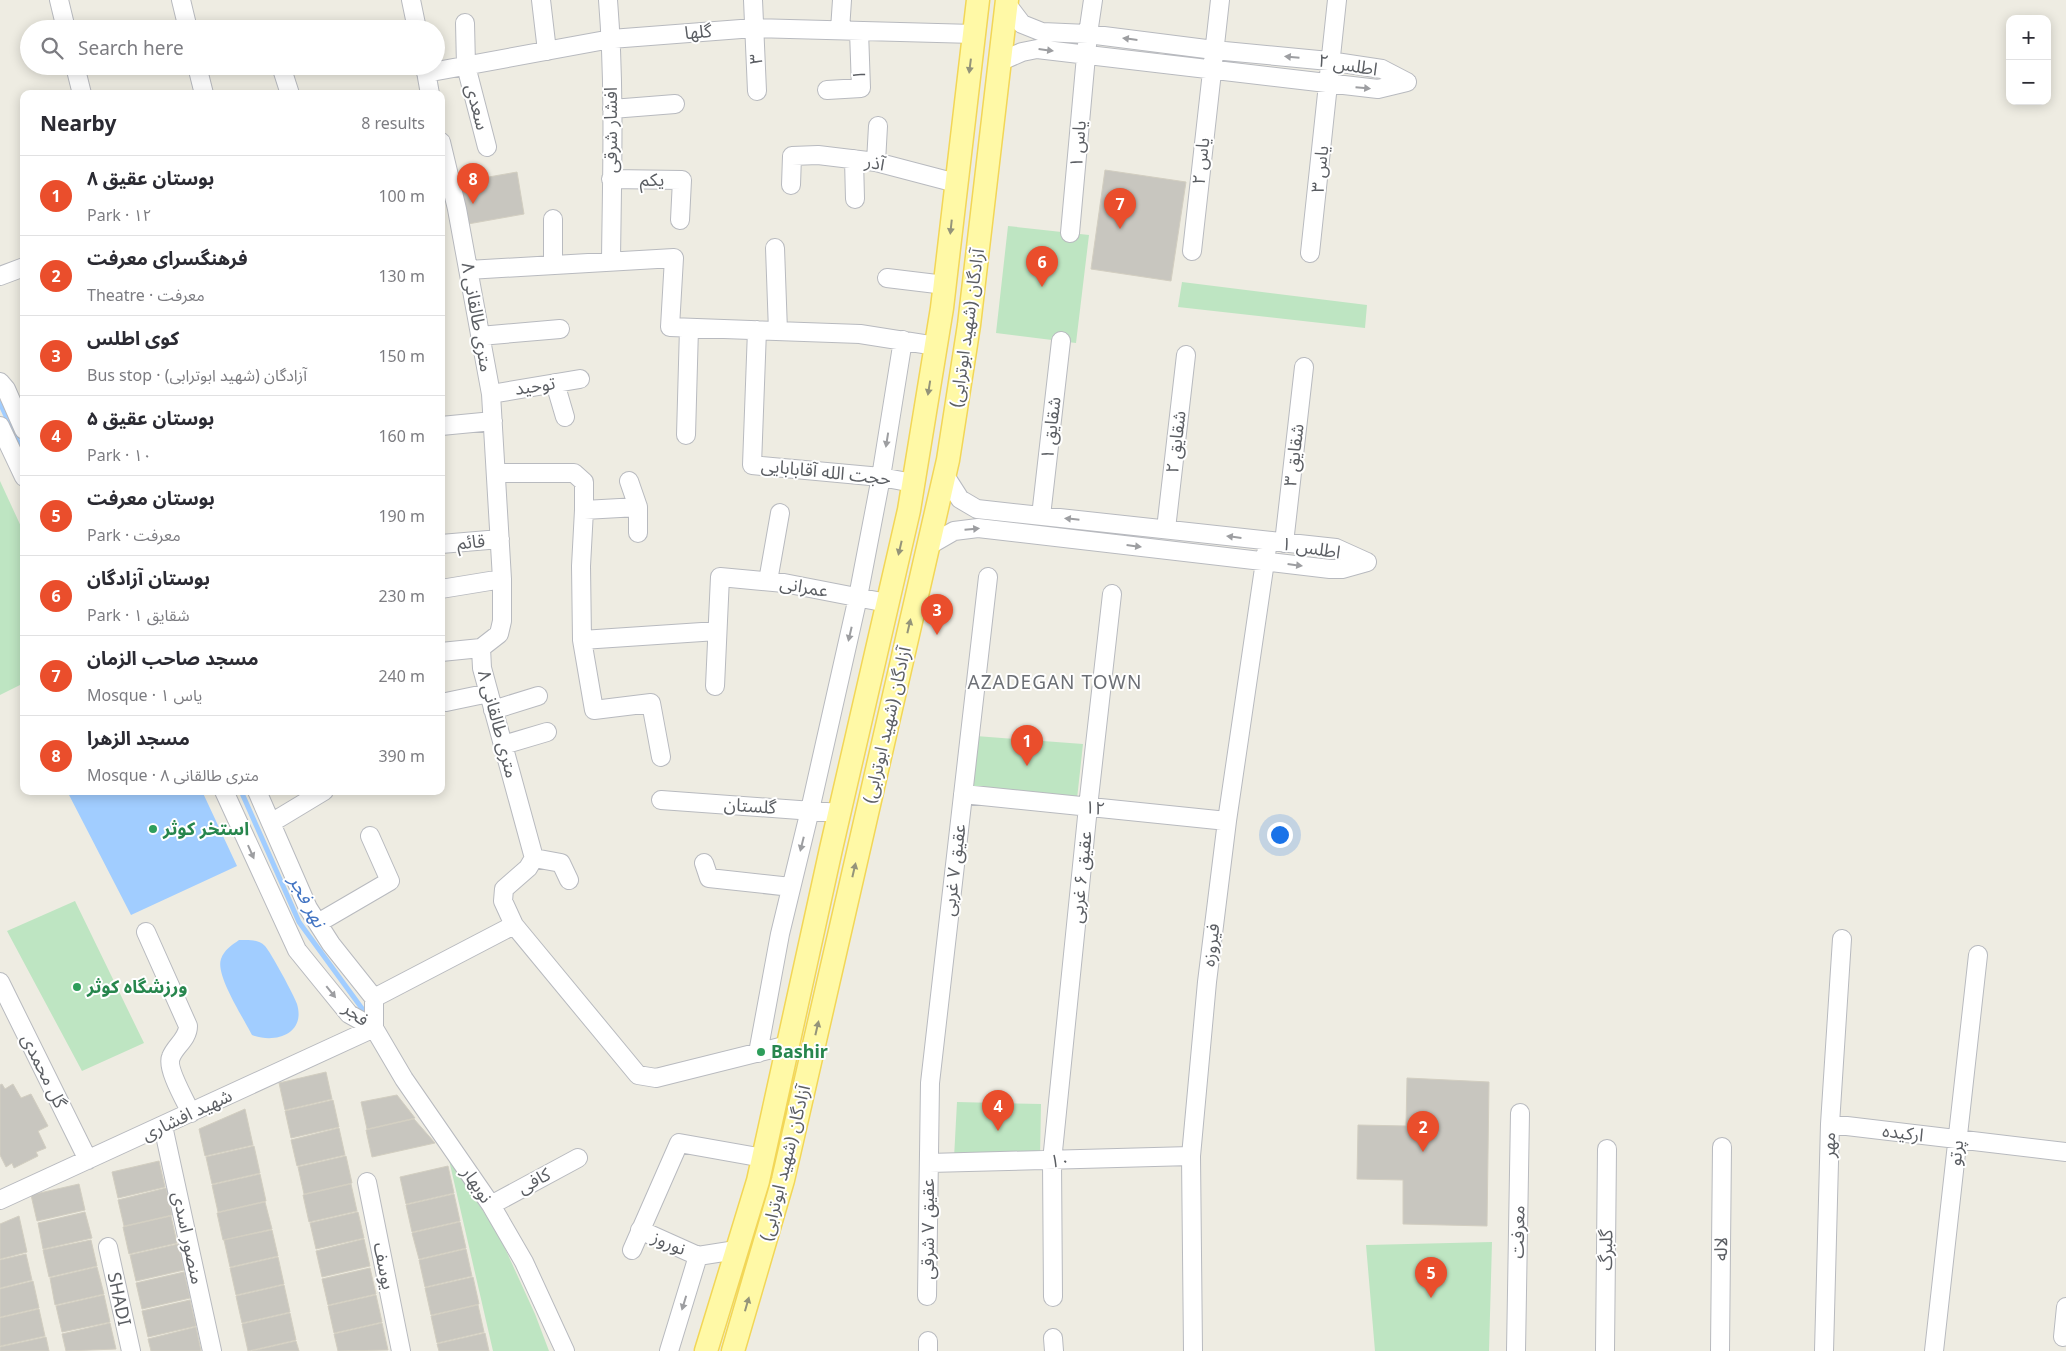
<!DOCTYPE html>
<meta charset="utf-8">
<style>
body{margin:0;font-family:"Noto Sans","Noto Sans Arabic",sans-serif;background:#f7f7f7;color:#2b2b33}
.controls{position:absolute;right:15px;top:15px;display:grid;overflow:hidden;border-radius:10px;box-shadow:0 2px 12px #0003}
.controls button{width:45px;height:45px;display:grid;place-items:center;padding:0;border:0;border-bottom:1px solid #e1e1e2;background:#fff;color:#2b2b33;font:25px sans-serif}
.you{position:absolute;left:1279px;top:834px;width:18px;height:18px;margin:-12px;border:4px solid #fff;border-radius:50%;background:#1a73e8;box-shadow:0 0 0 8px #1a73e833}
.badge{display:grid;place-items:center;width:32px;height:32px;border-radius:50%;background:#ea4e2c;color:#fff;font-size:16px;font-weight:700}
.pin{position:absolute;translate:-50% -41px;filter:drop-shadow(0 1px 2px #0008)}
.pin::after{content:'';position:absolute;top:26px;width:18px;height:15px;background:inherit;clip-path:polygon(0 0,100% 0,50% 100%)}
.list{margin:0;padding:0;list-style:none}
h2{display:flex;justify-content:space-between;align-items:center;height:65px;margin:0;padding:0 20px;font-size:21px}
h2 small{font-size:16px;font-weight:400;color:#7c7c81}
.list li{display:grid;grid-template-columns:32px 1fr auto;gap:15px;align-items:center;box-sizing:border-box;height:80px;padding:0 20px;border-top:1px solid #e1e1e2}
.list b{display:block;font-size:19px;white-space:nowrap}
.list p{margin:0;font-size:16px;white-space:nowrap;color:#7c7c81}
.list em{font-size:16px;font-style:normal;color:#7c7c81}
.icon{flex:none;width:28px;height:28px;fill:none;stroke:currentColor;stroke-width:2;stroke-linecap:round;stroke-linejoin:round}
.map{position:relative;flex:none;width:2066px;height:1351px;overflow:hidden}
.search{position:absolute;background:#fff;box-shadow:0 2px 12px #0003;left:20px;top:20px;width:425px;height:55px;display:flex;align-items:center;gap:12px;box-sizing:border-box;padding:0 18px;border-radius:28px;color:#7c7c81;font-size:19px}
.panel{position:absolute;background:#fff;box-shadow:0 2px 12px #0003;left:20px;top:90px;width:425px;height:705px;border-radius:10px}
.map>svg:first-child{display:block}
</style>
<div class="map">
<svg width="2066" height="1351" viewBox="0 0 2066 1351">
<rect width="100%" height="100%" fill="#eeece2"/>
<path fill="#bee5c2" d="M1008,226L1089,235L1076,343L996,333Z
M1182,282L1367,305L1365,328L1178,307Z
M0,481L24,533V683L0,695Z
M976,736L1083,744L1077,799L973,788Z
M75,901L144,1043L82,1071L7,931Z
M957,1102L1041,1104L1040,1158H954Z
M449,1160L498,1233L535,1314L549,1351H493Z
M1492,1242L1489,1351H1375L1366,1245Z"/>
<path fill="#a1cdff" d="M71,791H202L237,866L131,915L68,793Z
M239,940C249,940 258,939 265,946C270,951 295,997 297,1004C306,1034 275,1044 252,1035C244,1019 215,975 221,959C224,950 232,945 239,940Z"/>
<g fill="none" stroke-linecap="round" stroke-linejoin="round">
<path stroke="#a1cdff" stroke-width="5" d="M0,403L24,455
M241,791L299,922L366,1014"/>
</g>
<path fill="#c8c6bf" stroke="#d2cec1" d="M1105,170L1186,182L1171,281L1091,269Z
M517,172L524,214L468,224L460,182Z
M326,1072L332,1099L285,1110L279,1083Z
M1407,1078L1489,1082L1487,1226L1403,1224V1180L1357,1179L1358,1125L1406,1126Z
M2,1084L5,1089L13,1084L21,1098L31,1094L48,1126L38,1131L46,1148L36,1152L38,1156L14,1168L12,1163L6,1167L0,1155V1085Z
M397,1095L415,1118L367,1129L361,1102Z
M333,1100L339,1127L291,1138L285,1111Z
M245,1109L253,1145L205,1156L199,1129Z
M414,1119L435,1143L372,1157L366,1130Z
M339,1128L345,1155L297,1166L291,1140Z
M254,1146L260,1173L212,1184L206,1157Z
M346,1156L352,1183L304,1194L298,1167Z
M159,1161L165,1187L118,1198L112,1172Z
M448,1166L454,1193L406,1204L400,1177Z
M260,1174L266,1201L218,1212L212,1185Z
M79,1184L85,1210L37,1221L31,1195Z
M351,1184L357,1211L309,1222L303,1195Z
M166,1188L172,1215L124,1226L118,1200Z
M454,1194L460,1221L412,1232L406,1205Z
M265,1202L272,1229L223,1240L217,1213Z
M85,1212L92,1238L43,1249L38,1223Z
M358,1212L364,1238L316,1249L310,1223Z
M19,1216L27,1252L0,1259V1224Z
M171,1216L177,1243L129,1254L123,1227Z
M460,1222L466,1248L419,1259L412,1233Z
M272,1230L278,1256L230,1267L224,1240Z
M364,1239L370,1266L322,1277L316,1251Z
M91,1240L97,1266L49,1277L43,1250Z
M178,1244L184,1270L136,1281L130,1255Z
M466,1249L472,1276L425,1287L419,1260Z
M26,1254L32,1280L0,1288V1260Z
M278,1257L284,1284L236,1295L230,1268Z
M97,1267L104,1294L55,1305L50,1278Z
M370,1268L376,1294L328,1305L322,1279Z
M184,1272L190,1298L142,1309L136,1283Z
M473,1277L479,1304L431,1315L425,1288Z
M33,1281L39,1308L0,1317V1289Z
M284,1285L290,1312L242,1323L236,1296Z
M104,1295L110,1322L62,1332L56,1306Z
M376,1295L382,1322L334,1333L328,1306Z
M190,1300L196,1326L148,1337L142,1311Z
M478,1305L484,1332L437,1343L431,1316Z
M39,1309L45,1336L0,1346V1318Z
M290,1313L296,1340L248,1351L242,1324Z
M110,1323L116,1349L66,1351L62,1334Z
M382,1323L388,1350L338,1351L334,1334Z
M196,1327L201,1351H151L148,1339Z
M485,1333L489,1351H439L437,1344Z
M46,1337L49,1351H0V1347Z
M296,1341L299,1351H252Z"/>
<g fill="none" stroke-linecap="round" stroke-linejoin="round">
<g stroke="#b8babf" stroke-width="20">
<path id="minor" d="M59,0L66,29
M181,0L188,29
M411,0L417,29
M541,0L547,51
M608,0C615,86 612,174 611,260
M753,0L757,91
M1006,3L1022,24L1042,32L1088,34L1214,50L1329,61L1382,69L1407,82
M465,23L466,66L487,147
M840,30L842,0
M999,62L1022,52L1037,49L1378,89L1407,82
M75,66L82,94
M197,66L204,94
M281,66L290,94
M425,66L430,94
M426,73L611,39L754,28L974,34
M827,90L861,88L859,31
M612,109L675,104
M441,142L457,209L491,394L502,579V621L499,634L481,648L482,668L534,858L528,868L504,889L503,901L514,925L638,1075L656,1078L788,1045
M854,159L855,199
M876,162L878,126
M611,179L682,180L680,220
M791,185L792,156L818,155L876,162L956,183
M553,219V264
M1070,233L1088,34L1093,0
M775,248L778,331
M1192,251L1220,0
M1310,253L1337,0
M468,270L674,258L670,327L860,334L936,346
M0,276L24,267
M887,278L945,285
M757,330L752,465L881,477L913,483
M480,336L560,329
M0,382L6,389L24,430
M555,383L565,417
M491,394L580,379
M0,426L24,477
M441,426L493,421
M686,435L689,328
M496,473H574L584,482V510L581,566L582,640L717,631
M944,474L960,499L977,509L1336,548L1367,562
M629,481L638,507V533
M584,510L638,507
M1041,516L1061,341
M1166,529L1186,355
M1284,543L1304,367
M441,544L500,539
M928,546L954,531L978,528L1330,569H1342L1367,562
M768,581L780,513
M441,589L502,579
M582,640L594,710L651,703L661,757
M441,652L481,648
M715,686L720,577L784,583L887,603
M446,702L489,693
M493,710L538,696
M503,745L547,732
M224,791L297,950L349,1014L374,1028L404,1079L491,1205L524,1262L565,1351
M257,791L308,908L331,944L374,998V1028
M963,794L1227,821
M661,800L840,813
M271,823L324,791
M534,858L561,863L569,880
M704,863L709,878L791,887
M318,923L390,881L370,836
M146,932L188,1026C188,1039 175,1046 171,1057C166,1068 186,1102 191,1113
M0,982L88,1160
M374,998L514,925
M758,1053L780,934L810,810L858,597L881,477L903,340
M1830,1124L2066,1152
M163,1126L212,1351
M929,1163L1191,1156
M367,1182L401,1351
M0,1200L374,1028
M491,1205L578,1158
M640,1230L698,1256
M108,1247L131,1351
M632,1250L679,1143L763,1158
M698,1256L736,1250
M927,1296L930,1083L988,577
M1053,1297L1052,1161L1088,807L1112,594
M2063,1337L2066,1307
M1053,1338L1054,1351
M928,1341V1351
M669,1351L698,1256
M1193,1351L1191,1156L1207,982L1227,821L1268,541
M1516,1351L1520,1113
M1605,1351L1607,1149
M1720,1351L1722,1147
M1824,1351L1830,1124L1842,939
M1934,1351L1978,955"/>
</g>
<g stroke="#f2d657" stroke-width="25">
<path id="major" d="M706,1351L758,1181L831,849L909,510L942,308L978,0
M733,1351L783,1180L948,460L969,325L1007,0"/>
</g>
<use href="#minor" stroke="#fff" stroke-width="18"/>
<use href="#major" stroke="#fff9a6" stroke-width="22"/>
</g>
<defs><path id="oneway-solid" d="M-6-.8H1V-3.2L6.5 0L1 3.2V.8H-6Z" transform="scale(1.25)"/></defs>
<g fill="#9d9ea1">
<use href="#oneway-solid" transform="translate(1130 39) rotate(-173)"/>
<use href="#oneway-solid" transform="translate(1046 50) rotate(7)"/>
<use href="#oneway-solid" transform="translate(1292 57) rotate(-175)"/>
<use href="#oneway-solid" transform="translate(1363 88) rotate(5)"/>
<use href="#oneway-solid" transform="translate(887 440) rotate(99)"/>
<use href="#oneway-solid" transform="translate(1072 519) rotate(-174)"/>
<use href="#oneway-solid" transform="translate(972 529) rotate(-5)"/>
<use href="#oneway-solid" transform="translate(1234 537) rotate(-173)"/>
<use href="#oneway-solid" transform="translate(1134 546) rotate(7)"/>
<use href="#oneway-solid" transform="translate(1295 565) rotate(7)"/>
<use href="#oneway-solid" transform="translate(850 634) rotate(103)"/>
<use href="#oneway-solid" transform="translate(802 844) rotate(104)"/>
<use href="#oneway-solid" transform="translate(251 852) rotate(66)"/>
<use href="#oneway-solid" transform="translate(331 992) rotate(51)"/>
<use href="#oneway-solid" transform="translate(684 1303) rotate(107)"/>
</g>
<g fill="#94947a">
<use href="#oneway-solid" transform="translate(970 66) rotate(97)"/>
<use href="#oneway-solid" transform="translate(951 227) rotate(96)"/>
<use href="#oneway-solid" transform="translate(929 388) rotate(99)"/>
<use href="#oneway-solid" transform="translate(900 548) rotate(103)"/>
<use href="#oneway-solid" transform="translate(909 626) rotate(-77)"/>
<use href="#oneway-solid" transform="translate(854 870) rotate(-77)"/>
<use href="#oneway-solid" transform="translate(817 1028) rotate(-77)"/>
<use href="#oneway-solid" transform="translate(747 1304) rotate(-74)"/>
</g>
<g fill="#2e9e5b" stroke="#fff" stroke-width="2">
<circle cx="153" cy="829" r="5"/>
<circle cx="77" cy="987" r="5"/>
<circle cx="761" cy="1052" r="5"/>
</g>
<g text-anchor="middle" stroke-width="4" stroke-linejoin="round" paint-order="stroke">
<g font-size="18" fill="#5b5e63" stroke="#fff">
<text transform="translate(698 32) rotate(-5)" y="6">گلها</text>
<text transform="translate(756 59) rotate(-92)" y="6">۳</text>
<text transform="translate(1348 65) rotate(9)" y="6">اطلس ۲</text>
<text transform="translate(859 75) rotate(-86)" y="6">۱</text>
<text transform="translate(477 107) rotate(75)" y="6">سعدی</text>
<text transform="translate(611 130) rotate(-90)" y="6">افشار شرقی</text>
<text transform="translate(1078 144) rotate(-85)" y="6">یاس ۱</text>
<text transform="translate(1201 161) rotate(-84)" y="6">یاس ۲</text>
<text transform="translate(875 163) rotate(11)" y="6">آذر</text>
<text transform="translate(1320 169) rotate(-84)" y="6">یاس ۳</text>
<text x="652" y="186">یکم</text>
<text transform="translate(477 317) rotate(80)" y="6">۸ متری طالقانی</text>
<text transform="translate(967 328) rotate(-82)" y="6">آزادگان (شهید ابوترابی)</text>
<text transform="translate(535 386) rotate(-9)" y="6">توحید</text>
<text transform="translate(1051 428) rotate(-83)" y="6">شقایق ۱</text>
<text transform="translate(1176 442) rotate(-83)" y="6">شقایق ۲</text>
<text transform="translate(1294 455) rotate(-83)" y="6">شقایق ۳</text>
<text transform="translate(826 472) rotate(6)" y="6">حجت الله آقابابایی</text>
<text transform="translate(471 542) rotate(-5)" y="6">قائم</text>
<text transform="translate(1311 548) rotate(9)" y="6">اطلس ۱</text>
<text transform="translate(804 587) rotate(10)" y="6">عمرانی</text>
<text transform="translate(498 724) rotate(75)" y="6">۸ متری طالقانی</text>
<text transform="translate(887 725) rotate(-77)" y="6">آزادگان (شهید ابوترابی)</text>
<text transform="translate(750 806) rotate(4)" y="6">گلستان</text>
<text transform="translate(1095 808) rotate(6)" y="6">۱۲</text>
<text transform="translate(954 870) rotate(-83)" y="6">عقیق ۷ غربی</text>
<text transform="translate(1081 877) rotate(-84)" y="6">عقیق ۶ غربی</text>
<text transform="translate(1211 945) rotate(-83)" y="6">فیروزه</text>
<text transform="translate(356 1014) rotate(38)" y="6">فجر</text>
<text transform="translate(44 1071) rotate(64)" y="6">گل محمدی</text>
<text transform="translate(187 1115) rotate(-25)" y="6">شهید افشاری</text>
<text transform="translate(1903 1133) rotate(7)" y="6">ارکیده</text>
<text transform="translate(1829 1145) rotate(-89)" y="6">مهر</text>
<text transform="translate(1956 1153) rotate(-84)" y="6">پرتو</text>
<text transform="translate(1060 1161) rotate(-2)" y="6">۱۰</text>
<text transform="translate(785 1163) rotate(-76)" y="6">آزادگان (شهید ابوترابی)</text>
<text transform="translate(534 1181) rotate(-28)" y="6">کافی</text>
<text transform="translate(477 1185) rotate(56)" y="6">نوبهار</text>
<text transform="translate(928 1229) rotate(-90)" y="6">عقیق ۷ شرقی</text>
<text transform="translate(1518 1232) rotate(-89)" y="6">معرفت</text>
<text transform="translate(188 1238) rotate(78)" y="6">منصور اسدی</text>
<text transform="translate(669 1243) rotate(24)" y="6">نوروز</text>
<text transform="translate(1721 1249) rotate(-89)" y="6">لاله</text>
<text transform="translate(1606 1250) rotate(-89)" y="6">گلبرگ</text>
<text transform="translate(384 1266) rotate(79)" y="6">یوسف</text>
<text transform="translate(119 1299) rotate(78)" y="6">SHADI</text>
</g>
<g font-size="18" font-weight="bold" fill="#27864d" stroke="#fff" text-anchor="start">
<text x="163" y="835">استخر کوثر</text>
<text x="87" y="993">ورزشگاه کوثر</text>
<text x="771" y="1058">Bashir</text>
</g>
<g font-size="19" letter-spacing="1" fill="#6c6f75" stroke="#fff">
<text x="1055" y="689">AZADEGAN TOWN</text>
</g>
<g font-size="19" font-style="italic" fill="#4375c3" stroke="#fff">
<text transform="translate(308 901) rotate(62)" y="7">نهر فجر</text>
</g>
</g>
</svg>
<div class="controls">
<button>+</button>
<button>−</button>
</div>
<div class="you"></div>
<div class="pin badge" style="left:1027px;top:766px">1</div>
<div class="pin badge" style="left:1423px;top:1152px">2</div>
<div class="pin badge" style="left:937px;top:635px">3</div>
<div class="pin badge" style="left:998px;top:1131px">4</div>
<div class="pin badge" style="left:1431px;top:1298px">5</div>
<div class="pin badge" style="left:1042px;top:287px">6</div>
<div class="pin badge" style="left:1120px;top:229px">7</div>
<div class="pin badge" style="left:473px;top:204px">8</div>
<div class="search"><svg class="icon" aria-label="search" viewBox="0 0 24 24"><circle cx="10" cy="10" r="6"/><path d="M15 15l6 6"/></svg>Search here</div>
<section class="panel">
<h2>Nearby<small>8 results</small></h2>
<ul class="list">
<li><span class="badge">1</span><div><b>بوستان عقیق ۸</b><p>Park · ۱۲</p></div><em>100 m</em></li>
<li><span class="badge">2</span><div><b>فرهنگسرای معرفت</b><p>Theatre · معرفت</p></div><em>130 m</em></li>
<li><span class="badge">3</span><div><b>کوی اطلس</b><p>Bus stop · آزادگان (شهید ابوترابی)</p></div><em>150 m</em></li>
<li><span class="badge">4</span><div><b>بوستان عقیق ۵</b><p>Park · ۱۰</p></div><em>160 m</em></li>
<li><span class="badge">5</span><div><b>بوستان معرفت</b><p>Park · معرفت</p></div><em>190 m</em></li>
<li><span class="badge">6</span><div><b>بوستان آزادگان</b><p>Park · شقایق ۱</p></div><em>230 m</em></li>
<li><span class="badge">7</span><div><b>مسجد صاحب الزمان</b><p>Mosque · یاس ۱</p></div><em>240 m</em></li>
<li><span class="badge">8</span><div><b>مسجد الزهرا</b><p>Mosque · ۸ متری طالقانی</p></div><em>390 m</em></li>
</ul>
</section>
</div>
